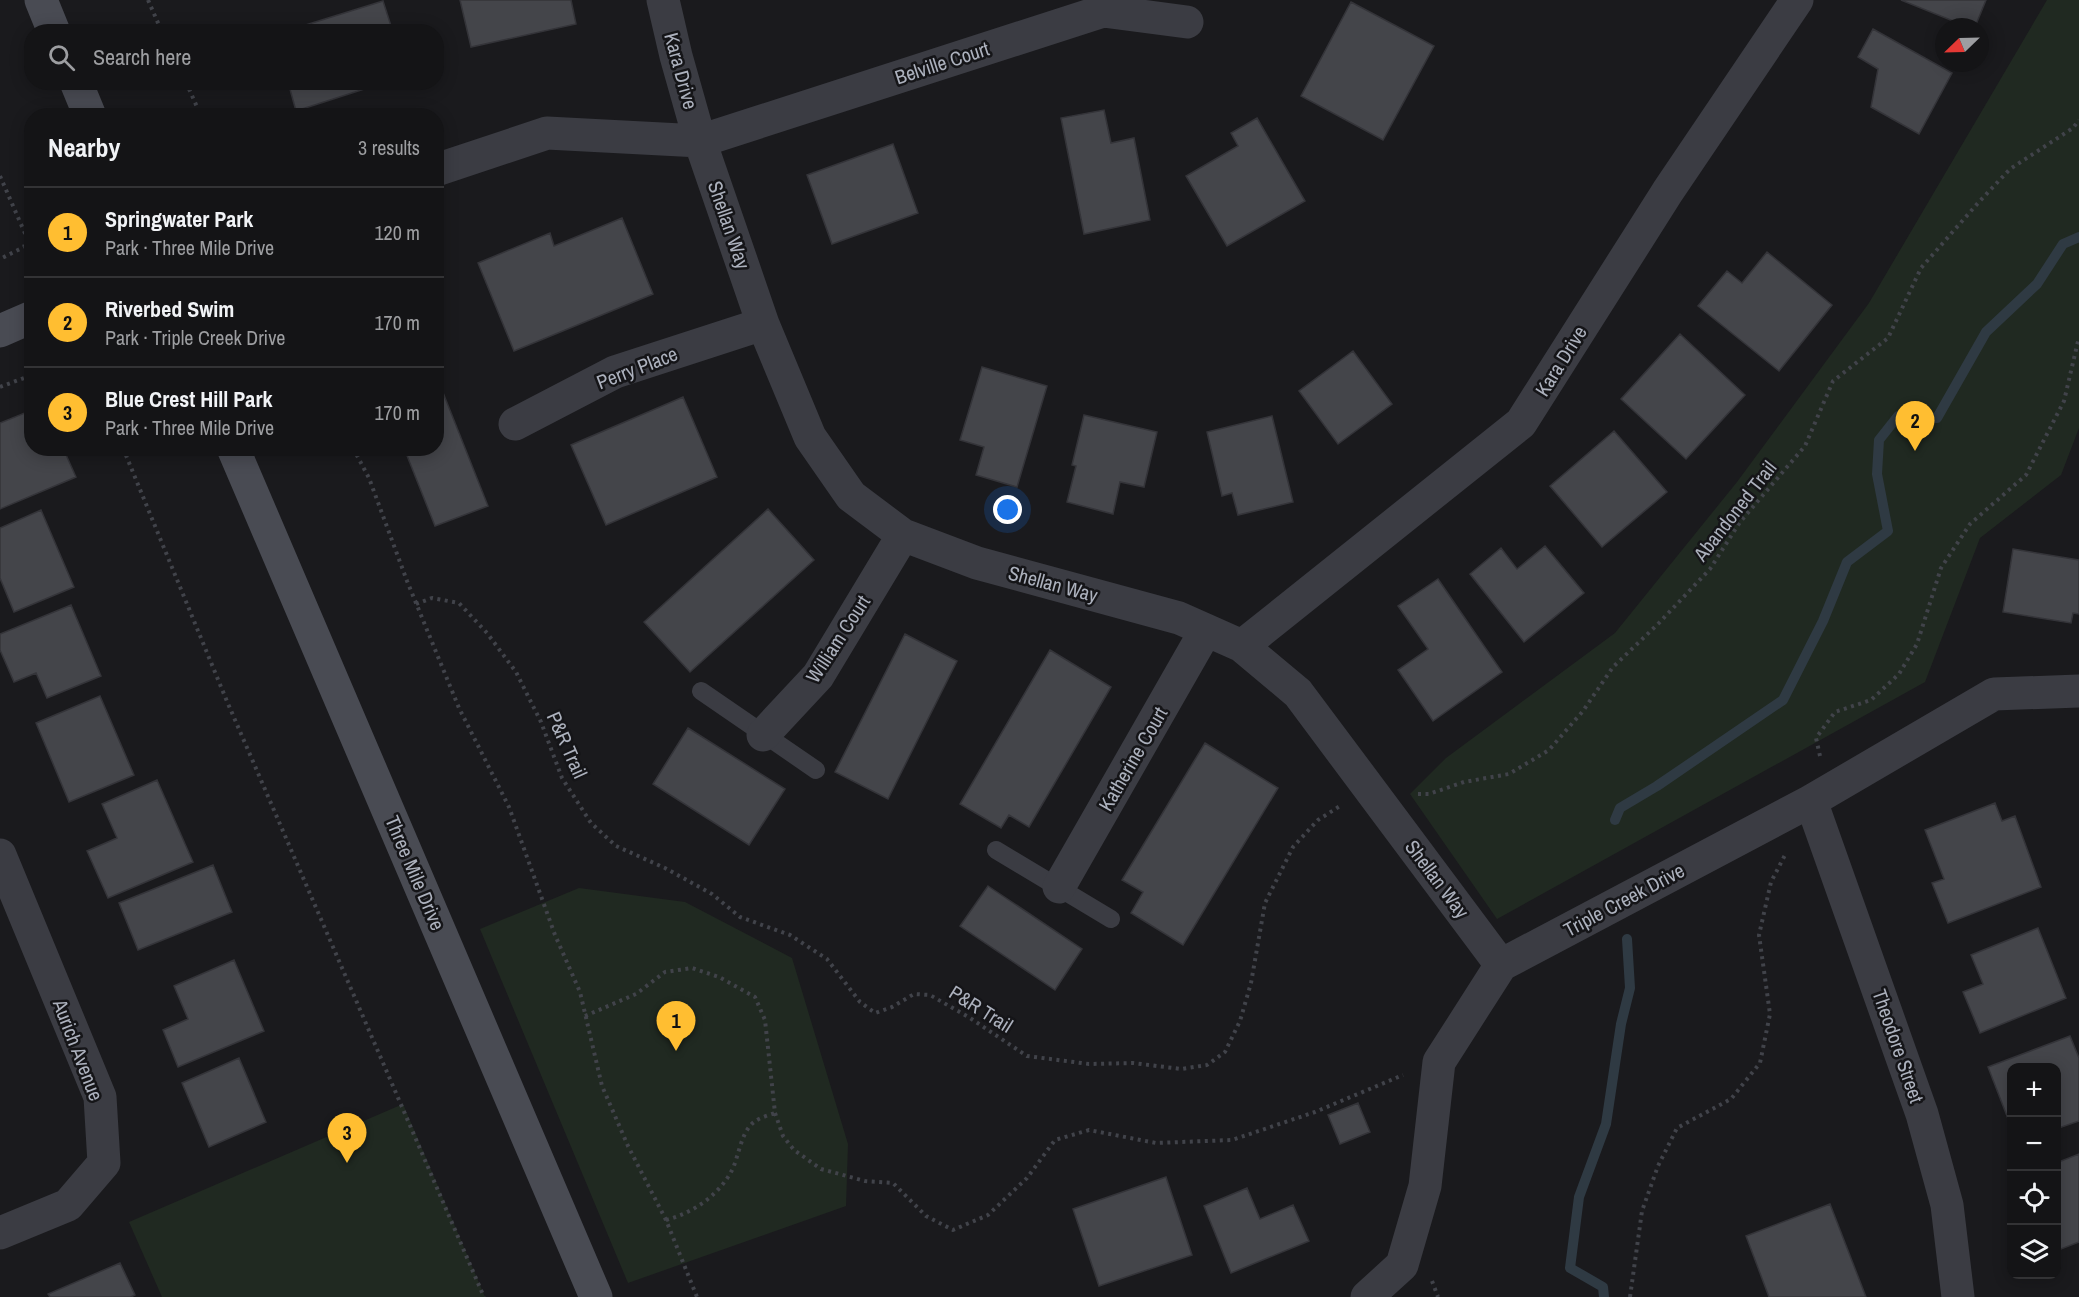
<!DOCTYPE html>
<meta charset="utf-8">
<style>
body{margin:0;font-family:"Archivo Narrow",sans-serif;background:#1d1d1f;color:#f1f3f6}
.controls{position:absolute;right:18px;bottom:18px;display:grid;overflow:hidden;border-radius:12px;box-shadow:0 3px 15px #0003}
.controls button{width:54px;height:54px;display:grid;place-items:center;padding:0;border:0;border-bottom:2px solid #333335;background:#141416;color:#f1f3f6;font:30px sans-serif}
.compass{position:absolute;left:1935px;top:18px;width:54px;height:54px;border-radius:50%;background:#141416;box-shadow:0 3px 15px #0003;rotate:247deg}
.you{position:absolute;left:1008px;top:510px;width:21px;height:21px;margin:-15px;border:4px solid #fff;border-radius:50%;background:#1a73e8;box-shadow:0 0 0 9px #1a73e833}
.badge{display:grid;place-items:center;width:39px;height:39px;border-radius:50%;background:#ffbe31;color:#111;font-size:20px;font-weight:700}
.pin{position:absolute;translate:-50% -50px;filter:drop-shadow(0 2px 3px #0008)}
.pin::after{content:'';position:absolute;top:32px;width:21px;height:18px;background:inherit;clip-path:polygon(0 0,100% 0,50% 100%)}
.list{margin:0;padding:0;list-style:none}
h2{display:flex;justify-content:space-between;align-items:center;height:78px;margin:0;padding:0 24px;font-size:26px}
h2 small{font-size:20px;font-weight:400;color:#9d9ea1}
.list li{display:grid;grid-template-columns:39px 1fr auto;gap:18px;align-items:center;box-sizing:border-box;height:90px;padding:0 24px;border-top:2px solid #333335}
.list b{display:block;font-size:22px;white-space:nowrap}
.list p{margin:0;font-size:20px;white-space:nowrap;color:#9d9ea1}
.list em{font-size:20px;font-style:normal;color:#9d9ea1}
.icon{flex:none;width:33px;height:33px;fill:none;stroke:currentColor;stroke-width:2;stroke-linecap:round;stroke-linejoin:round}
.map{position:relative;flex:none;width:2079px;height:1297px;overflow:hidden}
.search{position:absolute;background:#141416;box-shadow:0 3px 15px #0003;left:24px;top:24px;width:420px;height:66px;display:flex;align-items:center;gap:15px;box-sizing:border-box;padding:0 21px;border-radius:24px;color:#9d9ea1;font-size:22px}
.panel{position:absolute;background:#141416;box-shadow:0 3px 15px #0003;left:24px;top:108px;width:420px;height:348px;border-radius:24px}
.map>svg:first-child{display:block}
</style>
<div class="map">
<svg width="2079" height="1297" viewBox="0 0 2079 1297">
<rect width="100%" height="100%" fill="#1a1a1d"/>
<path fill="#202921" d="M2047,0H2079V428L2061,475L1980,538L1925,682L1497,919L1410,794L1446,758L1615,633L1737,482L1869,303Z
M579,888L685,902L792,958L848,1144L846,1206L628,1283L480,929Z
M403,1104L485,1297H162L129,1222Z"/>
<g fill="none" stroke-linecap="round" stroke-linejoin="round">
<path stroke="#2f3a43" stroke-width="10" d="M1615,820L1620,808L1657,786L1783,700L1823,621L1847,562L1888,531L1877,474L1879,440L1898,416L1937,418L1986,332L2037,284L2063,244L2079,237
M1604,1297L1603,1287L1570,1268L1579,1197L1606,1124L1621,1024L1630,988L1627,939"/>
</g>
<path fill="#44454a" stroke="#343439" stroke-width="1.5" d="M460,0H571L576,24L471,47Z
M1901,0H1986L1975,27H1968Z
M383,1L393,32H283Z
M1351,2L1434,46L1383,140L1301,96Z
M1873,29L1952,73L1919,134L1871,107L1878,69L1858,57Z
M288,82H386L296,111Z
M1104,110L1111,143L1134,138L1150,220L1084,234L1061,118Z
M1257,118L1305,201L1227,246L1186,176L1238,146L1231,133Z
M893,144L918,213L832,244L807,175Z
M622,218L653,294L514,351L478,263L550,233L554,246Z
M1767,252L1832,305L1779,371L1698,306L1727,271L1742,283Z
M1680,334L1745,395L1686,459L1621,399Z
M1353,351L1392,404L1338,444L1299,391Z
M982,367L1047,386L1017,487L976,475L984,447L960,440Z
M440,385L488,506L435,526L404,448H436V386Z
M683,397L717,477L606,525L571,445Z
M32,410V448H63L76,477L0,509V423Z
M1084,415L1157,432L1144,487L1120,482L1113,514L1067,502L1076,466L1072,465Z
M1272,416L1293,502L1238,515L1232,493L1222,496L1207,432Z
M1614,431L1667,492L1602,547L1550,486Z
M768,509L814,560L690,672L644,622Z
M41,510L74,587L14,612L0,578V528Z
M1545,546L1584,593L1524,642L1470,574L1501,548L1517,569Z
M2013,549L2079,560V614L2073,613L2071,623L2003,612Z
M1438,579L1502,672L1433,721L1398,670L1428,649L1398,606Z
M71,605L101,676L47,698L36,673L14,682L0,650V634Z
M905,634L957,661L888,799L835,772Z
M1050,650L1111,687L1029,827L1009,815L1001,828L960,804Z
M100,696L134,775L69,802L36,723Z
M688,728L785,789L749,845L653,784Z
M1205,743L1278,788L1183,945L1131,913L1143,892L1122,880Z
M157,780L193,862L108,898L87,851L117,838L102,804Z
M1995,803L2002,821L2015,816L2041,887L1948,923L1932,883L1944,879L1925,830Z
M213,865L232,912L138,950L119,903Z
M988,886L1082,949L1055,990L960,926Z
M2038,928L2066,998L1980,1033L1963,992L1983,984L1971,955Z
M234,960L264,1031L178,1067L163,1030L188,1019L174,986Z
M2070,1036L2079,1058V1121L2056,1129V1068H2012V1129L1988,1067Z
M239,1058L266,1122L209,1147L182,1083Z
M1358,1103L1370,1132L1340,1144L1328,1115Z
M2079,1154V1242L2056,1251V1163Z
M1166,1177L1192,1255L1099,1286L1073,1209Z
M1247,1188L1260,1219L1293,1205L1309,1241L1231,1273L1204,1206Z
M1830,1204L1866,1297H1769L1746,1236Z
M120,1263L135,1295L131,1297H50L48,1294Z"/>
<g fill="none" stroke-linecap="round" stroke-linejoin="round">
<path stroke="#41434a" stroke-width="4" stroke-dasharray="3 4.5" stroke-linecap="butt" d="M148,0L162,32
M186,82L201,116
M0,176L27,238L24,247L0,259
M0,387L32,375
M123,448L226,699L484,1297
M353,448L369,478L407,581L459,708L509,807L555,935L580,992L602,1086L628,1146L666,1220L697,1297
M416,604L432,598L459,603L487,633L516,672L541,722L562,778L591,823L616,846L665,868L712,894L740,917L790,935L827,959L860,1002L875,1013L892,1007L914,994L930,995L970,1018L1027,1056L1089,1064L1133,1063L1181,1069L1207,1065L1225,1052L1240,1021L1251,983L1265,903L1293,847L1318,820L1340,806
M1820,756L1816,738L1835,712L1871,700L1899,674L1917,644L1941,568L1970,524L2026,475L2064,401L2079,337
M1418,794H1429L1464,782L1509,774L1549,750L1583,711L1613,667L1658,624L1710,569L1740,522L1805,446L1833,381L1888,338L1921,268L1978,203L2010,169L2073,128L2079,120
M585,1016L636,994L665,972L692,968L719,977L755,997L765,1020L775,1113L783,1136L794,1150L821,1169L865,1181L893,1183L926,1216L953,1230L988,1215L1027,1178L1055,1140L1089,1130L1156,1143L1232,1140L1315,1112L1403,1075
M666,1220C692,1213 717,1197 731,1172C739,1158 740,1133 754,1122C759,1118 769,1115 775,1113
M1432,1281L1438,1297
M1630,1297L1642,1211L1658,1166L1677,1128L1731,1099L1760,1063L1770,1014L1759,935L1771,882L1785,855"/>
<path stroke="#3b3c43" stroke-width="18" d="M701,691L816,770
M996,850L1111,919"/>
<path stroke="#3b3c43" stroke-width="33" d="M663,0L676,56L700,141L763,324L810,437L851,496L903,535L977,563L1179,618L1242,646L1298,693L1501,965
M436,170L547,133L700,141L1103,11L1187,22
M515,424L615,372L763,324
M1242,646L1521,423L1668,191L1797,0
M763,735L818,676L903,535
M1811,801L1922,1114L1947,1205L1958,1297
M0,855L100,1097L104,1163L68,1205L0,1233
M1059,887L1206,630
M1367,1297L1402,1265L1425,1186L1439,1062L1501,965L1811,801L1994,694L2079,691"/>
<path stroke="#494b53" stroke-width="33" d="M41,0L54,32
M76,82L90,116
M0,331L32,317
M233,448L596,1297"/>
</g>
<g text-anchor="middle" stroke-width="5" stroke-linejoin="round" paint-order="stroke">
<g font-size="20" fill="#acb1bd" stroke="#151518">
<text transform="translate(942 63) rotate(-18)" y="7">Belville Court</text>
<text transform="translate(681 71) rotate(75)" y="7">Kara Drive</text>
<text transform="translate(729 225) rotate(71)" y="7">Shellan Way</text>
<text transform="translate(1561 361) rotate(-58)" y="7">Kara Drive</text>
<text transform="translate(637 368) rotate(-21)" y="7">Perry Place</text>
<text transform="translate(1735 511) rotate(-52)" y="7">Abandoned Trail</text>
<text transform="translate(1053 584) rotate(15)" y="7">Shellan Way</text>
<text transform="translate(838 639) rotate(-57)" y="7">William Court</text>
<text transform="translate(567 745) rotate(66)" y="7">P&amp;R Trail</text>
<text transform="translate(1133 759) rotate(-60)" y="7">Katherine Court</text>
<text transform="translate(415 873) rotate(67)" y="7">Three Mile Drive</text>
<text transform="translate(1437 879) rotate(53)" y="7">Shellan Way</text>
<text transform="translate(1624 900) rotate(-28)" y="7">Triple Creek Drive</text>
<text transform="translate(981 1009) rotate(32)" y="7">P&amp;R Trail</text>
<text transform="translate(1898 1046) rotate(71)" y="7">Theodore Street</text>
<text transform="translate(78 1050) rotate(69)" y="7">Aurich Avenue</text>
</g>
</g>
</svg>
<div class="controls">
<button>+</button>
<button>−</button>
<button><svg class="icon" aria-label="locate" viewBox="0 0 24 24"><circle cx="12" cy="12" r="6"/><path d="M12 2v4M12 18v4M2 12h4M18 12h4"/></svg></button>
<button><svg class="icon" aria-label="layers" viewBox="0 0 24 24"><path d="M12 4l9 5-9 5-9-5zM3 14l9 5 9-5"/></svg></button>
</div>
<svg class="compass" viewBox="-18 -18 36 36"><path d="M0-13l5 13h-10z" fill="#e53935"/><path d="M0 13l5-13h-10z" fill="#9d9ea1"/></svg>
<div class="you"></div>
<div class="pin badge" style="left:676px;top:1051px">1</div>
<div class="pin badge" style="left:1915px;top:451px">2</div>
<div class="pin badge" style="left:347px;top:1163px">3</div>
<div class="search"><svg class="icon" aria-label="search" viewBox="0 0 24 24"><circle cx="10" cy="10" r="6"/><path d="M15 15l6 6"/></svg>Search here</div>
<section class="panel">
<h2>Nearby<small>3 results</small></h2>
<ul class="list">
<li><span class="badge">1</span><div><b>Springwater Park</b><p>Park · Three Mile Drive</p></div><em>120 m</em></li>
<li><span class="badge">2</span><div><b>Riverbed Swim</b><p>Park · Triple Creek Drive</p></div><em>170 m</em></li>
<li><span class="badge">3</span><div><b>Blue Crest Hill Park</b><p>Park · Three Mile Drive</p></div><em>170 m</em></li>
</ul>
</section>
</div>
